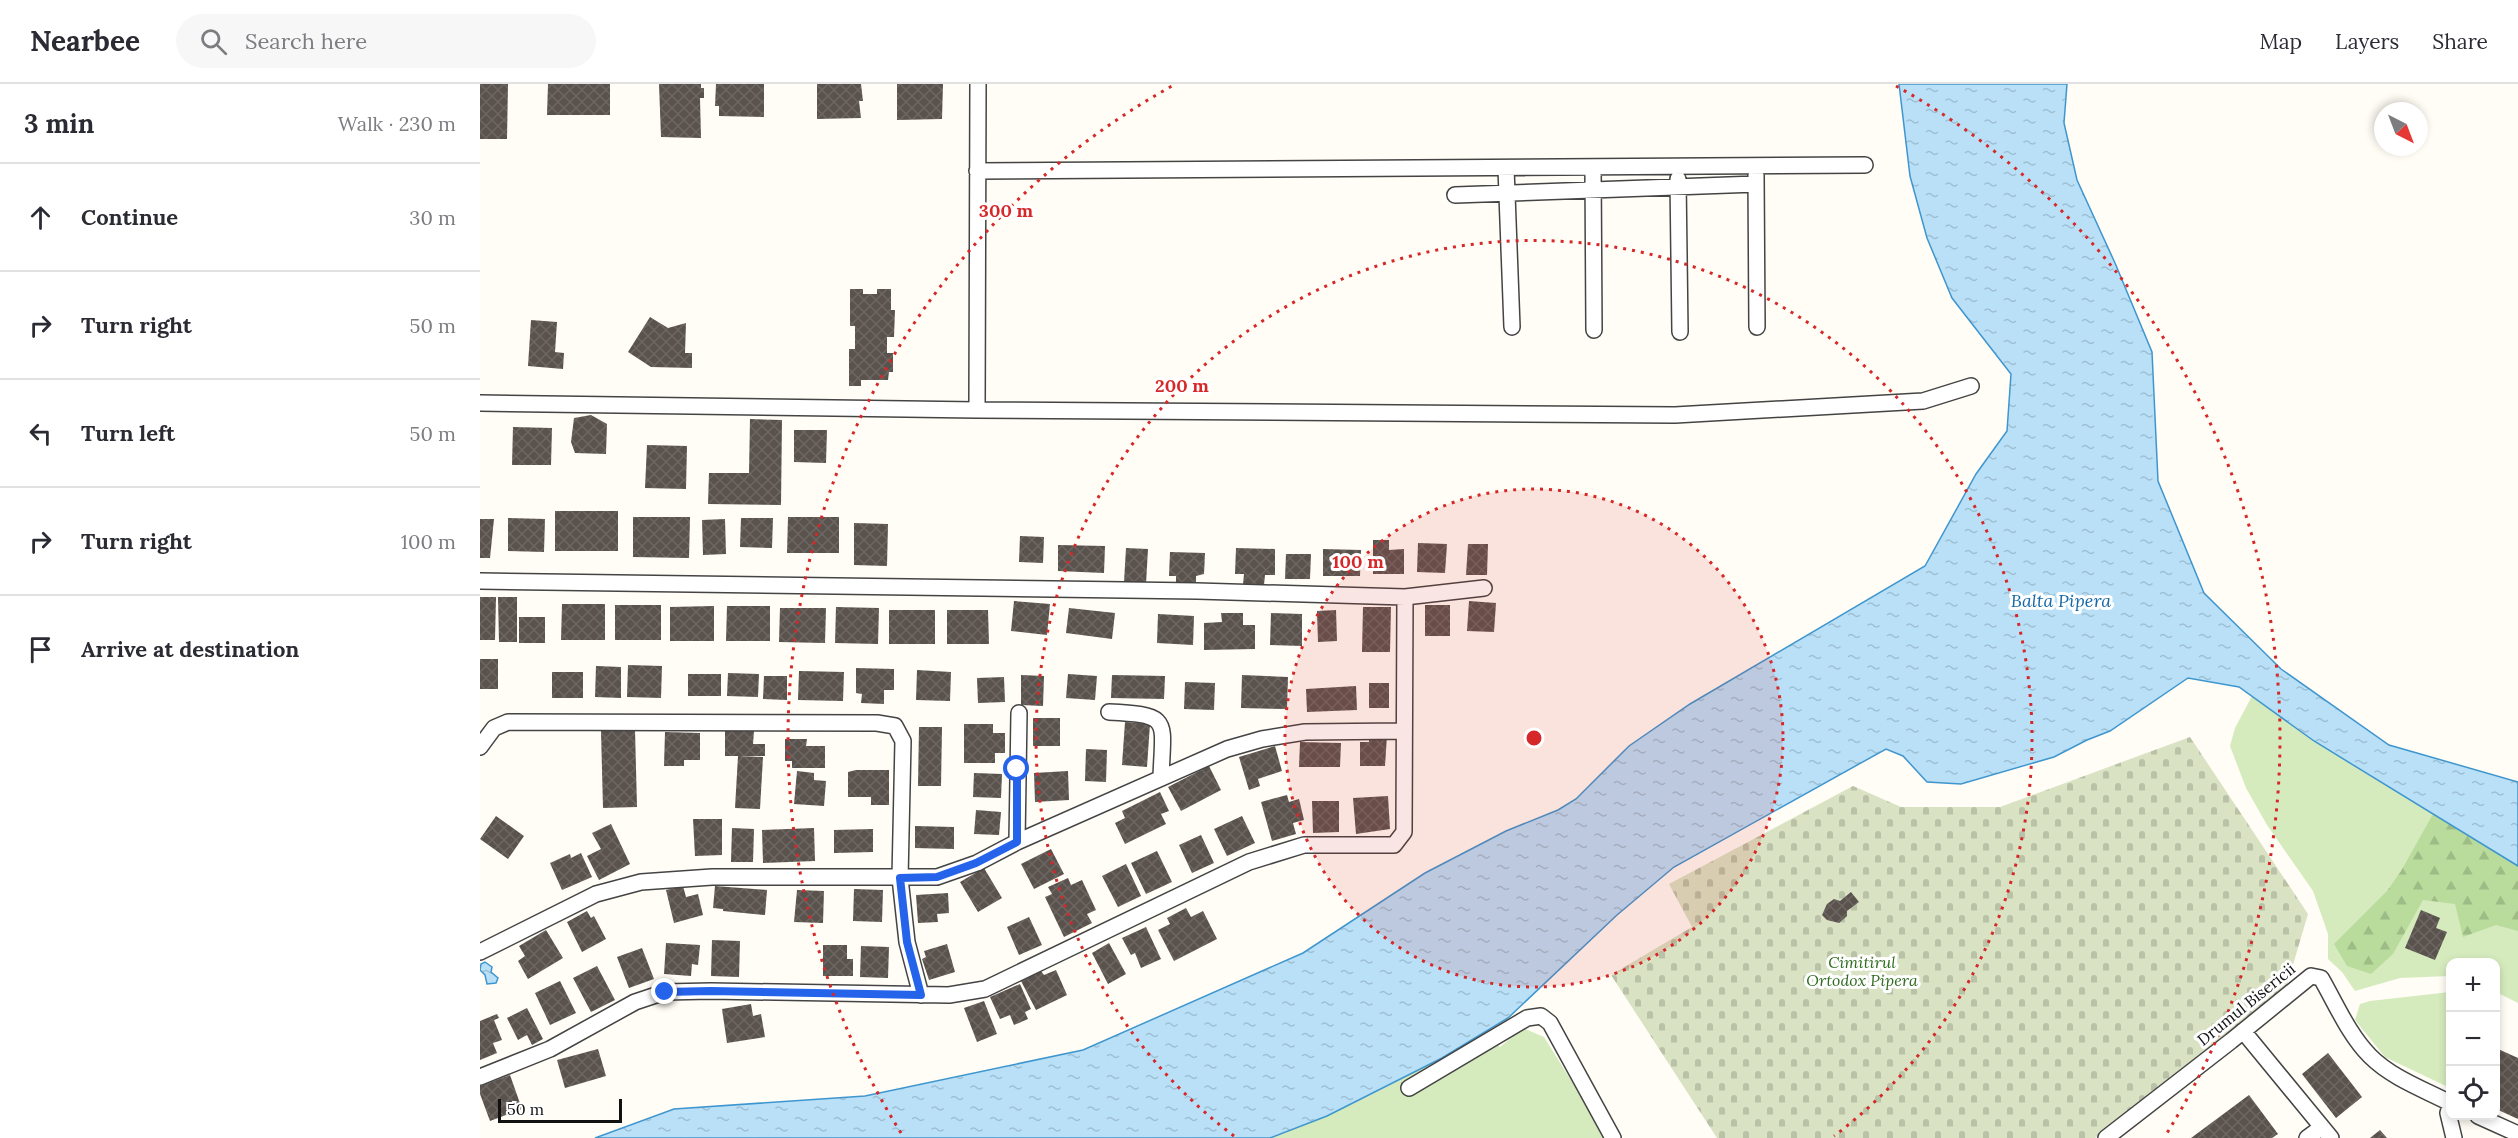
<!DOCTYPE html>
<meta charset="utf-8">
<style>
body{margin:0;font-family:Lora,serif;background:#f7f7f7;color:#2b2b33}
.controls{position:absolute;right:18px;bottom:18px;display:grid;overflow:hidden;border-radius:12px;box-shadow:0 3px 9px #0003}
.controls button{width:54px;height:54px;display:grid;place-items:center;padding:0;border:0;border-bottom:2px solid #e1e1e2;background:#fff;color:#2b2b33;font:30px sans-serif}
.compass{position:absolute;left:1894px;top:18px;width:54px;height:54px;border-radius:50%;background:#fff;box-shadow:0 3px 9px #0003;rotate:138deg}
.scale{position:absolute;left:18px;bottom:15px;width:124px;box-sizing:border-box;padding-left:6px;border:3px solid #111;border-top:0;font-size:16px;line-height:21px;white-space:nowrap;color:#111;-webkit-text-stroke:4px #fff;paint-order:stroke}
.stop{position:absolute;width:18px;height:18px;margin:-14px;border:4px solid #2563eb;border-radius:50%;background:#fff}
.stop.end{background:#2563eb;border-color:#fff;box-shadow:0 2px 6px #0008}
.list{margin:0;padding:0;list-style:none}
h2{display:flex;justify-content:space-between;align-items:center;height:78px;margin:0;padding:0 24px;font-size:26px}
h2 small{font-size:20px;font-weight:400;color:#7c7c81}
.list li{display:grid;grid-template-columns:39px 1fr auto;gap:18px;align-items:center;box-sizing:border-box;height:108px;padding:0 24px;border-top:2px solid #e1e1e2}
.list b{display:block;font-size:22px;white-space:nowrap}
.list em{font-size:20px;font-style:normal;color:#7c7c81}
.icon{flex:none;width:33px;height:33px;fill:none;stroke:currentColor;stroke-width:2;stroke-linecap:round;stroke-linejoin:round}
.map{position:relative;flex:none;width:2038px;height:1054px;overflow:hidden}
header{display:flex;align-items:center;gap:36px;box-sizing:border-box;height:84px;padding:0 30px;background:#fff;border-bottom:2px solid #e1e1e2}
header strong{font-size:28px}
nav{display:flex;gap:33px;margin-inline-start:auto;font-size:21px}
.search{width:420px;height:54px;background:#f7f7f7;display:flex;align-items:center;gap:15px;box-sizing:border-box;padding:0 21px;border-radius:33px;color:#7c7c81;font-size:22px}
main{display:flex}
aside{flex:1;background:#fff}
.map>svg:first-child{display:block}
</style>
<header>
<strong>Nearbee</strong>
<div class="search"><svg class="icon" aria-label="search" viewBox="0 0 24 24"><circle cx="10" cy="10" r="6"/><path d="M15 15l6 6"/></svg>Search here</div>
<nav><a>Map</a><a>Layers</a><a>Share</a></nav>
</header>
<main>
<aside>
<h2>3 min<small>Walk · 230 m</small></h2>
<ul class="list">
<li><svg class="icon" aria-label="ahead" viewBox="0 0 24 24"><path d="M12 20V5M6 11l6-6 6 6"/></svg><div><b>Continue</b></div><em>30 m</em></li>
<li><svg class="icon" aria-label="right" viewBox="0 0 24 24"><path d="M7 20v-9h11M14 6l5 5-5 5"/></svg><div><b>Turn right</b></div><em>50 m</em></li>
<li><svg class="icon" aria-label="left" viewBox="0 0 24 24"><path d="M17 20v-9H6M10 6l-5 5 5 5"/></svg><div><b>Turn left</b></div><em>50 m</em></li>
<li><svg class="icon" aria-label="right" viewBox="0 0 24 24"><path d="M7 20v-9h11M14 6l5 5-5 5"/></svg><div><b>Turn right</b></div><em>100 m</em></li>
<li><svg class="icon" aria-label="arrive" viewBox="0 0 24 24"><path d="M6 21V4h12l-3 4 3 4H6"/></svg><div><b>Arrive at destination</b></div></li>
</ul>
</aside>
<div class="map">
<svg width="2038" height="1054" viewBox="0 0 2038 1054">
<defs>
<pattern id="forest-firs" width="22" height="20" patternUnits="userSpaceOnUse" patternTransform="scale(1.5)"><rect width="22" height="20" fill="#b9dc9c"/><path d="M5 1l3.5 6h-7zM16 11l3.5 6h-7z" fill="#9ebc85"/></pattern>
<pattern id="cemetery-stones" width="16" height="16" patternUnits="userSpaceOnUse" patternTransform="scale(1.5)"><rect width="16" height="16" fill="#d9e3c4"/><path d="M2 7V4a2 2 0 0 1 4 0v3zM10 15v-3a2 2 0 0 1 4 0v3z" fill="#b9c2a7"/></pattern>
<pattern id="water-ripples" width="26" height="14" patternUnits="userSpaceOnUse" patternTransform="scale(1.5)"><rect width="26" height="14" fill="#b9e0f7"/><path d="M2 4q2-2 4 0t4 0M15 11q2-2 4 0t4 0" fill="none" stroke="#9ebfd3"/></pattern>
<pattern id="building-cross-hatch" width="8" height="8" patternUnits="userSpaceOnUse" patternTransform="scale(1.5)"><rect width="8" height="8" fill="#5a524d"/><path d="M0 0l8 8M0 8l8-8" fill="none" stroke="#6d6662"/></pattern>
</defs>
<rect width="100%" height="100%" fill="#fffdf5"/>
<path fill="#d5ebbd" d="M1772,612L1834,657L2038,782V919L2016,908V878H1970V892L1920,894L1875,907L1862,888L1848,875V850L1833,807L1787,741L1766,704L1750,662L1755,644Z
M1970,908V1004L1905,973L1875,936L1880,920L1890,917Z
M1043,944L1064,953L1127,1054H790C865,1025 937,990 1005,948L1020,963Z"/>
<path fill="url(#forest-firs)" d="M1953,730L2038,782V847L2016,841L1983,853L1975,820L1943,816L1913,870L1891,890L1867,882L1854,860L1907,807L1921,787Z"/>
<path fill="url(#cemetery-stones)" d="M1710,653L1828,830L1805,908L1615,1054H1237L1131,891L1212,843L1189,800L1373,702L1421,723H1520Z"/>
<path fill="url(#water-ripples)" stroke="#3f96cf" stroke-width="1.5" d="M1419,0H1587L1584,39L1597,96L1635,179L1672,268L1678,397L1724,509L1801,585L1909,661L2038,698V782L1834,657L1759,603L1708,594L1630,647L1607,656L1574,673L1481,700L1447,698L1423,672L1406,665L1194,783L1137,831L1028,934L962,974L847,1032L790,1054H115L194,1025L385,1012L603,966L823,869L945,789L1026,747L1078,726L1096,715L1149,662L1210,620L1445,482L1496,390L1527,347L1531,290L1472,214L1447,154L1430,92Z
M5,878L12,883L11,888L18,894L16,899L7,900L5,891L0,886L1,880Z"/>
<path fill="url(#building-cross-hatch)" d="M0,0H28L27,55H0Z
M68,0H130V31H67Z
M179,0H221V4H224V14H220L221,54L181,53Z
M236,0H284V33L239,32V22H235Z
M337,0H381L383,17H379L381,34L337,35Z
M417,0H463L462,35L417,36Z
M370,205H383V210H397V205H411V226H415L414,253H407V269H413V288H409L408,296H381V302H369V265H375V242H370Z
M170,233L188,244L206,239L205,269H212V284L171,283L148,268Z
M51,236L77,238L75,268L84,269L83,285L48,282Z
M111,331L127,340L126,370L95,369L91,358L94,334Z
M270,335L302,336L301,421L228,420L229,389H269Z
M33,343L72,344L71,381H32Z
M314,346H347L346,379L314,378Z
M167,361L207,362L206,405L165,404Z
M75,427H138V467H75Z
M153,433H210L209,474L153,473Z
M308,433H359V469H307Z
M28,434L65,435L64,468L28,467Z
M261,434H293L292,464L260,463Z
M0,435H14L10,474H0Z
M245,435L246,470L223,471L222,436Z
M374,439L408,440L407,482L374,481Z
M540,452L564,453L563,479L539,478Z
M893,456H909V466L924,465V490H893Z
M938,459L967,460L965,489L937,488Z
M988,460H1008L1007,491H986Z
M578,461L625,462L624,489L578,487Z
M646,464L668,465L666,500L644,498Z
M756,464L795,465V491H785L784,501L763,500L764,490H755Z
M843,465L881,466L880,492H843Z
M690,468L725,469L724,490L716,492V501H696V492H689Z
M806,470H831L830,495H805Z
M0,513H16L15,556H0Z
M18,513H37V558H19Z
M534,517L570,520L567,551L531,547Z
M989,517L1016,519L1014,548L987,547Z
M82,520H125V556H81Z
M135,521H181V556H135Z
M945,521H970V552H945Z
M234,522V557H190V523Z
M247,522H290V557H246Z
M356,523L399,524L398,560L355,559Z
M883,523H911L910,568H882Z
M300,524H346L345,559L299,558Z
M589,524L635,529L632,555L586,549Z
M409,526H455V560H409Z
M467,526H508L509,560H467Z
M856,526L857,557L838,558L837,527Z
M741,529H763V541H775V565L724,566V539L742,538Z
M791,529L822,530V562L790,561Z
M678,530L714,532L713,561L677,559Z
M39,533H65V559H39Z
M0,575H18V605H0Z
M148,581L182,582L181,614L147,613Z
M116,582L141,583V614L115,613Z
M376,584L414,585V606H404V620L381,619L382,610L376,609Z
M437,586L471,588L470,617L436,616Z
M319,587L364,588L363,617L318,616Z
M72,588H103V614H72Z
M248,589L279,590L278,613L247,612Z
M208,590H241V612H208Z
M588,590L617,592L615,616L586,614Z
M541,591L564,592L563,622L541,621Z
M632,591L685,592L684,615L631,614Z
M762,591L808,593L807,625L761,624Z
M284,592H307V616L283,615Z
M524,593L525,618L498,619L497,594Z
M705,598L735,599L734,626L704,625Z
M889,599H909V624H889Z
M876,602L877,626L827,628L826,605Z
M553,634H580V662H553Z
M645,638L670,640L667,683L642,681Z
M484,640H513V649H525V669H515V679H484Z
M439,643H462L461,702H438Z
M155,646L157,723L123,724L121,647Z
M245,647H274L273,660H285V672H245Z
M185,648L220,649V676H204V682H184Z
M907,651L905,682H880V658H889V652Z
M305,655H327L326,662H345V684H312V677H305Z
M820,658L861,659L860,683H819Z
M795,662L802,687L778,695L780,702L769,706L759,673Z
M606,665L627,666L626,698L605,697Z
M258,672L283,673L280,725L255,724Z
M729,682L741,706L701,727L688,703Z
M376,686H409V721H391V713H368V688Z
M317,687L334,689V696L346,697L344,722L314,720Z
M588,687L589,716L555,718L554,689Z
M494,689L522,690L521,714L493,713Z
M680,708L689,727L681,730L686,740L645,760L635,739L645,734L642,727Z
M807,711L809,718L819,715L824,736L813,739L816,750L792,757L781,718Z
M908,712L910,745L876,750L873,714Z
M832,717H859V748L833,749Z
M496,726L521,728L519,751L494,750Z
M16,732L44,752L28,775L0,755Z
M762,732L775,759L747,772L734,745Z
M213,735H242V771L215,772Z
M131,740L150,780L119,796L107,772L121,765L112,749Z
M435,742L474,743V765L435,764Z
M252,744L274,745L273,778H251Z
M334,744L335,777L283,779L282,746Z
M393,745V768L354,769V746Z
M721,751L734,779L712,789L699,761Z
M571,765L584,790L554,805L541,780Z
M677,767L692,798L666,810L651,779Z
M101,769L112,793L82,806L70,779L90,770L91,774Z
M646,780L661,812L638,823L622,792Z
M504,784L522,814L498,828L480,798Z
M588,794L591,801L602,796L616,826L607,830L612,839L584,853L565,813L572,810L568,803Z
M203,802L206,813L218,810L223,831L194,839L186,806Z
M235,802L287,806L285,831L243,827V825L233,824Z
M374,805L403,806L402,838L373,837Z
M317,806L344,807L343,839L314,838Z
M1371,808L1379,818L1367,827V832L1359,839L1347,836L1342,831L1347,820L1354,815L1360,817Z
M468,809L469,829L457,830L458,838L438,839L436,811Z
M706,824L711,833L723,827L737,855L694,877L678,846L690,840L687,834Z
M1941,826L1960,834L1956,844L1967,848L1955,876L1925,864Z
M107,827L111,834L114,832L126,855L102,868L87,838Z
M549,833L562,861L539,871L527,843Z
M666,843L681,875L661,884L655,869L651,871L642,854Z
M66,846L83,874L48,895L38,877L45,872L39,862Z
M232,856L260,857L259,893L231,892Z
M186,859L220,861L218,881L212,880L211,892L184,890Z
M629,859L646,890L628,900L612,869Z
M467,860L475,888L449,896L442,875L446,873L444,867Z
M343,861H367V875H373V892H343Z
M381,862L409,863L408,894L380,893Z
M162,864L174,895L149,904L137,873Z
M117,882L135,916L111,928L93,894Z
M576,886L587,911L556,926L541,897L561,887L564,891Z
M80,897L96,929L70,941L55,909Z
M540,900L551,925L545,928L548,935L534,941L530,931L520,935L510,913Z
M504,917L517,950L497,958L484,924Z
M271,920L273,932L281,930L285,953L247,959L242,925Z
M47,924L63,955L52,961L47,951L38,956L27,934Z
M17,930L19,934L14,936L22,956L13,959L17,969L0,976V937Z
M2016,964L2038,974V1035L2016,1025Z
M118,965L126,992L85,1004L77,976Z
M1848,969L1882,1013L1856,1034L1822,990Z
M30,991L42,1025L10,1037L0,1010V1002Z
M1769,1011L1798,1050L1792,1054H1711Z
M1900,1046L1907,1054H1890Z"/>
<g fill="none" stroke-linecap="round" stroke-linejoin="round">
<g stroke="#444" stroke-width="18">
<path id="minor" d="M1113,83L1114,246
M1026,84L1032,243
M497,87L1385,81
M1276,91L1277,243
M1198,95L1200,248
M975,111L1276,100
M0,319L497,326L1195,331L1443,317L1491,302
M497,326L498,0
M0,497L717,507L925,513L1004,504
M629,628C692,631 683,635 681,693
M0,663L14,644L28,638L397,639L415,642L423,657L420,794L427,858L441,911
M537,758L539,629
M0,868L116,810L161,798L232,793H457L497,779L537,758L747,665L782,655L825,648L923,647
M1763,947L1851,1054
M0,993L70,965L155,918L185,908L231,907L469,911L505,905L769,778L824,761H914L924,748L925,513
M929,1004L1047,934L1061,932L1070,939L1133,1054
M1970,1022L1968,1029L1974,1054
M1998,1032L2038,1050
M1626,1054L1751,957L1831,892L1841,894C1856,920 1869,951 1890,972C1912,994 1943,1005 1970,1019
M1827,1054L1842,1043"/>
</g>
<use href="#minor" stroke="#fff" stroke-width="15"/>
</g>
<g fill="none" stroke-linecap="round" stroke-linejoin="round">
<path stroke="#2563eb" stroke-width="8" d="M185,908L231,907L441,911L427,858L420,794L457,793L496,779L537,758V685"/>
</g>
<circle cx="1054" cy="654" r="249" fill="#d62828" fill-opacity=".12"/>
<g fill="none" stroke="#d62828" stroke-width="3" stroke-dasharray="3 6">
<circle cx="1054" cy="654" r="249"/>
<path d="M754 1052A498 498 0 1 1 1354 1052"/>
<path d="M421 1049A746 746 0 0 1 692 2M1416 2A746 746 0 0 1 1687 1049"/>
</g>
<g text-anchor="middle" stroke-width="6" stroke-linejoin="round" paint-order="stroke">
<g font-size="16" font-style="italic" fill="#2f6b1f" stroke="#fff">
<text x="1382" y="884">Cimitirul<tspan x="1382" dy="18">Ortodox Pipera</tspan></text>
</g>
<g font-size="16" fill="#111" stroke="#fff">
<text transform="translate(1766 920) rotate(-39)" y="6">Drumul Bisericii</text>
</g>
<g font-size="18" font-style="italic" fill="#1768a6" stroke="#fff">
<text x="1581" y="523">Balta Pipera</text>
</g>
</g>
<circle cx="1054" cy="654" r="9" fill="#d62828" stroke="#fff" stroke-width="3"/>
<g font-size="18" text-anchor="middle" font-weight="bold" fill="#d62828" stroke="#fff" stroke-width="6" stroke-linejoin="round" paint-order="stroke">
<text x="526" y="133">300 m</text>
<text x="702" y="308">200 m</text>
<text x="878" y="484">100 m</text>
</g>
</svg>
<div class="controls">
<button>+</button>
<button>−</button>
<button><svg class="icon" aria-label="locate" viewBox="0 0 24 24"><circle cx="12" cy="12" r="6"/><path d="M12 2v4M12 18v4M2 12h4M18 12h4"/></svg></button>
</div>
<svg class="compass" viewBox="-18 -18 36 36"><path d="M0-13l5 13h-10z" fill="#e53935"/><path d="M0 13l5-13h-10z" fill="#7c7c81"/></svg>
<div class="scale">50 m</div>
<div class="stop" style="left:537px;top:685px"></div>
<div class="stop end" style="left:185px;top:908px"></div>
</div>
</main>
